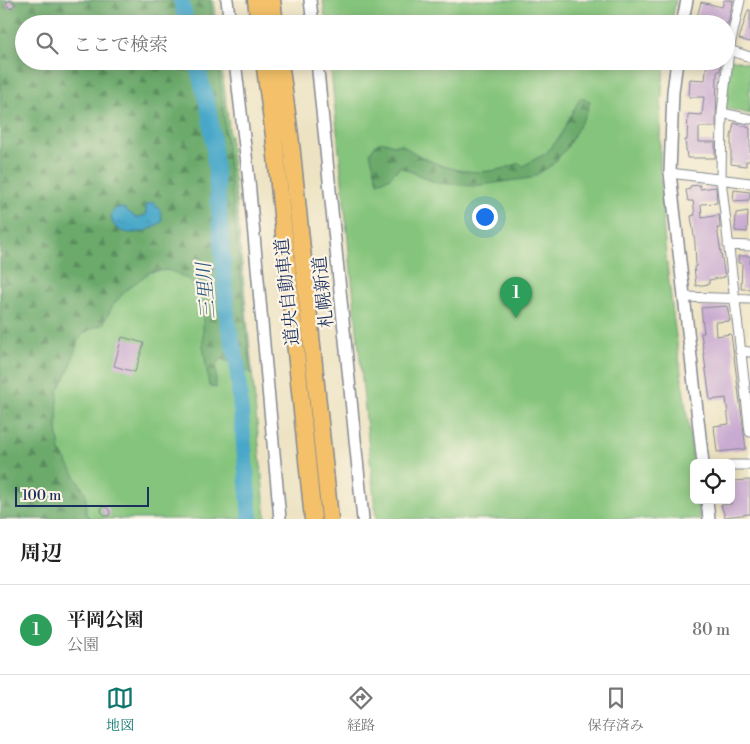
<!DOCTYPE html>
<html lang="ja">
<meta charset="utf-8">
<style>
body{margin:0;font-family:"Libre Bodoni","Noto Serif JP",serif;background:#f2f2f2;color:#222}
.controls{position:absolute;right:15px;bottom:15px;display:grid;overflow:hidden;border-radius:8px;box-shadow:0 2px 12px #0003}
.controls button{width:45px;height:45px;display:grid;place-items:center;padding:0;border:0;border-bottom:1px solid #e0e0e0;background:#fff;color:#222;font:25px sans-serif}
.scale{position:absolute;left:15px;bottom:12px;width:134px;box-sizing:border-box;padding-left:5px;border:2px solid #1b2f5e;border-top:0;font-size:14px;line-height:18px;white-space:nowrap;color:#1b2f5e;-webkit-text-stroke:4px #fcf5e5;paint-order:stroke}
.you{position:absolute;left:484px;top:216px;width:18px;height:18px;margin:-12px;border:4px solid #fff;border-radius:50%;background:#1a73e8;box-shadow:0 0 0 8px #1a73e833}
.badge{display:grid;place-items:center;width:32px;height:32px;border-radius:50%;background:#0f766e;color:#fff;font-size:16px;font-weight:700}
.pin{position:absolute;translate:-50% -41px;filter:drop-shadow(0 1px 2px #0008)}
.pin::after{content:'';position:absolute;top:26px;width:18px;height:15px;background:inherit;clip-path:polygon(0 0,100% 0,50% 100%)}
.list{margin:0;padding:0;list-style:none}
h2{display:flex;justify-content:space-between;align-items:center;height:65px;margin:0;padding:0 20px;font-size:21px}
h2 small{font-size:16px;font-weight:400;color:#767676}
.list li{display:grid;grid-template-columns:32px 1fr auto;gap:15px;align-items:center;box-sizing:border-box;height:90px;padding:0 20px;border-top:1px solid #e0e0e0}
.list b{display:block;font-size:19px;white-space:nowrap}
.list p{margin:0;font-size:16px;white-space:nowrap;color:#767676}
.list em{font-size:16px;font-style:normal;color:#767676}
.icon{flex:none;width:28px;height:28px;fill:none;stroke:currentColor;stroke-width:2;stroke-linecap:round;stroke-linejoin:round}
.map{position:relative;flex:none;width:750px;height:519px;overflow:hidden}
.search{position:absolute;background:#fff;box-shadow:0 2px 12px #0003;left:15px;right:15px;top:15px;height:55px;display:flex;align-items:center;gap:12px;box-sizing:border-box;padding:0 18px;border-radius:28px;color:#767676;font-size:19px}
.sheet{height:155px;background:#fff}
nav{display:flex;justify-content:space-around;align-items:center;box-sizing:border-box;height:70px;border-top:1px solid #e0e0e0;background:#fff;font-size:14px;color:#767676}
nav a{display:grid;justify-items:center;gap:2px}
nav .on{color:#0f766e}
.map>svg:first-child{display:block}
</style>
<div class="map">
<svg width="750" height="519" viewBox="0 0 750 519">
<defs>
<pattern id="forest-firs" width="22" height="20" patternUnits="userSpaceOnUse" patternTransform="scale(1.25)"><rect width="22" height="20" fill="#6caa6c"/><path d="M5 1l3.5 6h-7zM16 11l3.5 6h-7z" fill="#588b5c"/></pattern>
<pattern id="water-ripples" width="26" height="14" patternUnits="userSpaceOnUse" patternTransform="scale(1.25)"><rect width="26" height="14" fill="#4aa8c9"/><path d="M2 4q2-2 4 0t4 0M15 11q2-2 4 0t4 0" fill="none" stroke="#3d89a6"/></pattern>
</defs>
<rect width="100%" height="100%" fill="#fcf5e5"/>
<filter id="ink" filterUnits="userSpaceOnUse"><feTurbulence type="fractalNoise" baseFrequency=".02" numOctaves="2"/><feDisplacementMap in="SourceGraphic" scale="10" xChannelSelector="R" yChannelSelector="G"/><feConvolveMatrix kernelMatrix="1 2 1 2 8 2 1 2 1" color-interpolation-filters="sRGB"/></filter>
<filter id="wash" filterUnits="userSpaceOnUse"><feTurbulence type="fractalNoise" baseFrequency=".0096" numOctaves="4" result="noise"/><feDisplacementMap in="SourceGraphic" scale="20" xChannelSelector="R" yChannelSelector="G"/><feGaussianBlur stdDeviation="1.12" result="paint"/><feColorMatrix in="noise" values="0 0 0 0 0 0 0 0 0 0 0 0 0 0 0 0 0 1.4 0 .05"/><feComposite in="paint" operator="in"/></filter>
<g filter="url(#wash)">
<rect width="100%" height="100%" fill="#ede3c3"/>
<path fill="#85c47c" stroke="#507a6d" d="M0,0H213L216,24H24V61H221L230,138L266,519H0Z
M323,0H676L671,24H326Z
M731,59L750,64V114L725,108Z
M330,61H665C648,197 678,334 694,469V500H697L700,519H376Z"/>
<path fill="url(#forest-firs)" stroke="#446c65" d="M0,0H210L213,24H24V61H218L251,374L241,366L220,359L216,365V388L209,386L203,345V302L200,292L189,280L178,274L168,270L150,272L127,289L113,305L103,324L87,331L78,340L70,368L58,391L57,428L60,451L86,494V514L92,519H0Z
M580,98L590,101L587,112L566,149L552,165L531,178L474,186L437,183L400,167L389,178L378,182L370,153C382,131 387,149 401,144C435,169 479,181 519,163L523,166L546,153L559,138Z"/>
<path fill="url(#water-ripples)" stroke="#326c94" d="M153,202C159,206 162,213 162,221C149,235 111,241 111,214L116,208H124L136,218L146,215V205Z"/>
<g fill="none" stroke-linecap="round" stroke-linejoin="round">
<path stroke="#4aa8c9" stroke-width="16" d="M181,0L187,24
M196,61L210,115L214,149L228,324L237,362L250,519"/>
</g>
<g id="blocks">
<path fill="#c9aad1" d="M10,0L16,4L10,9L6,3Z
M724,0H733L728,24H701L703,18L697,17L701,2L722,7Z
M748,10H750V42L739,39Z
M707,61H721L720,71H717L716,127H699V142H715V158H687L685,140H687L688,114L702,115L704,97H689L690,79L705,80Z
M734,123L750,128V161H746V166L731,164V137Z
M700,185V189L716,187L717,203L701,204L702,218L719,215L720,228H717L725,277L709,280V284L696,286L694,267L696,266L695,243L691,216L695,215L693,201H688L686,190L690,189V186Z
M734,190L750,192L749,200L733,201Z
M748,211L747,232L735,231L736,213Z
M738,256H750V289H741L742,263H738Z
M727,306L730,321L715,322L716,336L731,334L746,449L717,452L714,426L729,424L726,398L710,400L701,333H704L701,308Z
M122,337L144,343L135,372L114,366Z
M750,480V514L725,517L721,505L731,504V481Z
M102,507H107L110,512L109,516H105L101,511Z"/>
</g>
</g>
<g filter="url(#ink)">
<use href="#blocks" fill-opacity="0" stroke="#848990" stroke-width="1"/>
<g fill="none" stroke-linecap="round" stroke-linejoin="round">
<g stroke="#848990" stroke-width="11">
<path id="minor" d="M740,0L729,50L722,113L721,179L750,432
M726,49L750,57
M722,113L750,119
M670,173L750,183
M728,245L750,246
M683,297L750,299
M740,351L750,352
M731,465H750"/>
</g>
<g stroke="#848990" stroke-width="14">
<path id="tertiary" d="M227,0L230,24
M310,0L313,24
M682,24L687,0
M235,61L249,181L280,519
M317,61L363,519
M677,61L673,92L670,173L703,463
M707,500L709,519"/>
</g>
<g stroke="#848990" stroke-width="19">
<path id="motorway" d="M256,0L259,24
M272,0L275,24
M264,61L274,136L313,519
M280,61L291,143L330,519"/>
</g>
<use href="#minor" stroke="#fff" stroke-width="9"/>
<use href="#tertiary" stroke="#fff" stroke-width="11"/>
<use href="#motorway" stroke="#f4c16a" stroke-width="16"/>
</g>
</g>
<g text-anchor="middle" stroke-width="4.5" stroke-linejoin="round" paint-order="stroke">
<g font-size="18" fill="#1b2f5e" stroke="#fcf5e5">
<text transform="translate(287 292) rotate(-96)" y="6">道央自動車道</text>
<text transform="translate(323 292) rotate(-96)" y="6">札幌新道</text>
</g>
<g font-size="19" font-style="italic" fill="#2b5983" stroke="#fcf5e5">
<text transform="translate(205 291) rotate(-95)" y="7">三里川</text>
</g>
</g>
</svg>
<div class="controls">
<button><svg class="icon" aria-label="locate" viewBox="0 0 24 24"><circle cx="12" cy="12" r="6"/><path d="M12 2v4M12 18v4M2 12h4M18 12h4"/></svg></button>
</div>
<div class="scale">100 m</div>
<div class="you"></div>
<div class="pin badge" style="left:516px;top:318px;background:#2e9e5b">1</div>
<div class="search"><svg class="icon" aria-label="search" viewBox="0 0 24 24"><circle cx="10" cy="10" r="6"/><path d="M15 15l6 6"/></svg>ここで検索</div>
</div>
<section class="sheet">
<h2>周辺<small></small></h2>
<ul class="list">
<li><span class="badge" style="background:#2e9e5b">1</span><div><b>平岡公園</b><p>公園</p></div><em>80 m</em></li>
</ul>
</section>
<nav>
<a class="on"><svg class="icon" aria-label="map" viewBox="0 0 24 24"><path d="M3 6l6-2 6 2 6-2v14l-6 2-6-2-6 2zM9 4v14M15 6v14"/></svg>地図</a>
<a><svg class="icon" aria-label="directions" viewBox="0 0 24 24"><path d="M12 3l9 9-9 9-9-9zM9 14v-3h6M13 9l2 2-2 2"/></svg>経路</a>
<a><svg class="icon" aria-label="saved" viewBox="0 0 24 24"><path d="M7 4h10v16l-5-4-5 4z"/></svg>保存済み</a>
</nav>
